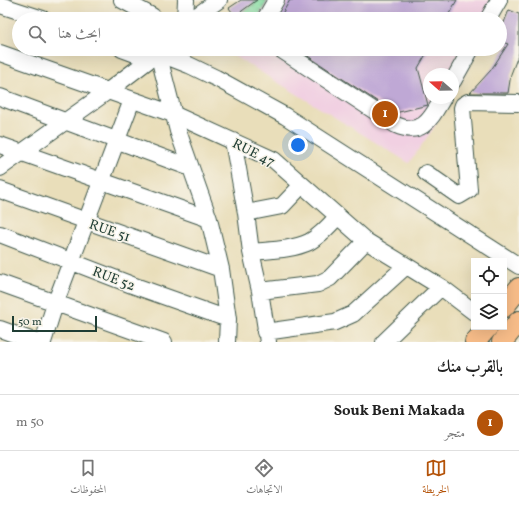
<!DOCTYPE html>
<html lang="ar">
<meta charset="utf-8">
<style>
body{margin:0;font-family:Vollkorn,Amiri,serif;background:#f2f2f2;color:#222;direction:rtl}
.controls{position:absolute;right:12px;bottom:12px;display:grid;overflow:hidden;border-radius:0px;box-shadow:0 4px 16px #0002}
.controls button{width:36px;height:36px;display:grid;place-items:center;padding:0;border:0;border-bottom:1px solid #e0e0e0;background:#fff;color:#222;font:20px sans-serif}
.compass{position:absolute;left:423px;top:68px;width:36px;height:36px;border-radius:50%;background:#fff;box-shadow:0 4px 16px #0002;rotate:290deg}
.scale{position:absolute;left:12px;bottom:10px;width:85px;box-sizing:border-box;padding-left:4px;border:2px solid #1f3d34;border-top:0;font-size:11px;line-height:14px;white-space:nowrap;color:#1f3d34;-webkit-text-stroke:3px #f7f3e8;paint-order:stroke}
.you{position:absolute;left:298px;top:145px;width:14px;height:14px;margin:-10px;border:3px solid #fff;border-radius:50%;background:#1a73e8;box-shadow:0 0 0 6px #1a73e833}
.badge{display:grid;place-items:center;width:26px;height:26px;border-radius:50%;background:#b45309;color:#fff;font-size:13px;font-weight:700}
.pin{position:absolute;translate:-50% -50%;border:2px solid #fff;box-shadow:0 1px 4px #0006}
.list{margin:0;padding:0;list-style:none}
h2{display:flex;justify-content:space-between;align-items:center;height:52px;margin:0;padding:0 16px;font-size:17px}
h2 small{font-size:13px;font-weight:400;color:#767676}
.list li{display:grid;grid-template-columns:26px 1fr auto;gap:12px;align-items:center;box-sizing:border-box;height:56px;padding:0 16px;border-top:1px solid #e0e0e0}
.list b{display:block;font-size:15px;white-space:nowrap}
.list p{margin:0;font-size:13px;white-space:nowrap;color:#767676}
.list em{font-size:13px;font-style:normal;color:#767676}
.icon{flex:none;width:22px;height:22px;fill:none;stroke:currentColor;stroke-width:2;stroke-linecap:round;stroke-linejoin:round}
.map{position:relative;flex:none;width:519px;height:342px;overflow:hidden;direction:ltr}
.search{position:absolute;background:#fff;box-shadow:0 4px 16px #0002;left:12px;right:12px;top:12px;height:44px;display:flex;align-items:center;gap:10px;box-sizing:border-box;padding:0 14px;border-radius:22px;color:#767676;font-size:15px}
.sheet{height:108px;background:#fff}
nav{display:flex;justify-content:space-around;align-items:center;box-sizing:border-box;height:56px;border-top:1px solid #e0e0e0;background:#fff;font-size:11px;color:#767676}
nav a{display:grid;justify-items:center;gap:2px}
nav .on{color:#b45309}
.map>svg:first-child{display:block}
</style>
<div class="map">
<svg width="519" height="342" viewBox="0 0 519 342">
<defs>
<pattern id="grass-dots" width="8" height="8" patternUnits="userSpaceOnUse"><rect width="8" height="8" fill="#84dea3"/><path d="M2 2h.1M6 6h.1" fill="none" stroke="#72bf8d" stroke-width="1.8" stroke-linecap="round"/></pattern>
</defs>
<rect width="100%" height="100%" fill="#f7f3e8"/>
<filter id="ink" filterUnits="userSpaceOnUse"><feTurbulence type="fractalNoise" baseFrequency=".025" numOctaves="2"/><feDisplacementMap in="SourceGraphic" scale="8" xChannelSelector="R" yChannelSelector="G"/><feConvolveMatrix kernelMatrix="1 2 1 2 8 2 1 2 1" color-interpolation-filters="sRGB"/></filter>
<filter id="wash" filterUnits="userSpaceOnUse"><feTurbulence type="fractalNoise" baseFrequency=".012" numOctaves="4" result="noise"/><feDisplacementMap in="SourceGraphic" scale="16" xChannelSelector="R" yChannelSelector="G"/><feGaussianBlur stdDeviation="0.9" result="paint"/><feColorMatrix in="noise" values="0 0 0 0 0 0 0 0 0 0 0 0 0 0 0 0 0 1.4 0 .05"/><feComposite in="paint" operator="in"/></filter>
<g filter="url(#wash)">
<rect width="100%" height="100%" fill="#e9deba"/>
<path fill="#f1d0e2" d="M260,0H507L496,19H249Z
M232,49H479L453,95V74H429V98H451L433,129L409,163L230,53Z"/>
<path fill="url(#grass-dots)" stroke="#528e6c" d="M254,0H268L257,19H233L255,3Z"/>
<g id="blocks">
<path fill="#bfa8d5" d="M241,0H257L235,16L229,8Z
M290,0H457L446,19H279Z
M509,10L519,14V53L511,74L508,93H470L491,70L508,44L500,41V40L503,31L501,30Z
M297,49H429L418,68L428,105L395,113Z"/>
</g>
</g>
<g filter="url(#ink)">
<use href="#blocks" fill-opacity="0" stroke="#3d5548" stroke-width="1"/>
<g fill="none" stroke-linecap="round" stroke-linejoin="round">
<g stroke="#3d5548" stroke-width="18">
<path id="minor" d="M122,0L152,16L155,19
M0,5L43,19
M185,19L186,0
M192,19L219,0
M265,19L276,0
M488,19L499,0
M122,49L149,59
M158,49V53L178,131L209,219L221,269L228,319L227,342
M280,49L396,125C423,137 431,118 443,98
M0,53L173,114L274,160L366,241L441,287L474,312
M158,53L189,65L216,78L285,116L519,266
M453,81L471,49
M0,97L191,168
M233,141L246,213L251,252L260,291L268,342
M0,145L209,219
M0,168L108,91L158,53
M426,173L459,196L469,190L462,108L463,105L468,102L519,103
M0,190L221,269
M246,213L282,206L302,185
M0,234L132,285L228,319
M251,252C270,250 292,250 309,242C320,236 329,226 337,217
M0,283L164,342
M260,291L318,284L330,278L366,241
M0,329L36,342
M265,332L335,322L353,314L406,266
M43,342L55,304L132,100
M384,342L441,287"/>
</g>
<g stroke="#3d5548" stroke-width="22">
<path id="major" d="M504,307L519,288
M475,342L488,327
M502,342L519,321"/>
</g>
<use href="#minor" stroke="#fff" stroke-width="16"/>
<use href="#major" stroke="#f8bd89" stroke-width="20"/>
</g>
</g>
<g text-anchor="middle" stroke-width="3" stroke-linejoin="round" paint-order="stroke">
<g font-size="14" fill="#1f3d34" stroke="#f7f3e8">
<text transform="translate(254 152) rotate(27)" y="5">RUE 47</text>
<text transform="translate(110 230) rotate(19)" y="5">RUE 51</text>
<text transform="translate(114 278) rotate(21)" y="5">RUE 52</text>
</g>
</g>
</svg>
<div class="controls">
<button><svg class="icon" aria-label="locate" viewBox="0 0 24 24"><circle cx="12" cy="12" r="6"/><path d="M12 2v4M12 18v4M2 12h4M18 12h4"/></svg></button>
<button><svg class="icon" aria-label="layers" viewBox="0 0 24 24"><path d="M12 4l9 5-9 5-9-5zM3 14l9 5 9-5"/></svg></button>
</div>
<svg class="compass" viewBox="-18 -18 36 36"><path d="M0-13l5 13h-10z" fill="#e53935"/><path d="M0 13l5-13h-10z" fill="#767676"/></svg>
<div class="scale">50 m</div>
<div class="you"></div>
<div class="pin badge" style="left:385px;top:114px">1</div>
<div class="search"><svg class="icon" aria-label="search" viewBox="0 0 24 24"><circle cx="10" cy="10" r="6"/><path d="M15 15l6 6"/></svg>ابحث هنا</div>
</div>
<section class="sheet">
<h2>بالقرب منك<small></small></h2>
<ul class="list">
<li><span class="badge">1</span><div><b>Souk Beni Makada</b><p>متجر</p></div><em>50 m</em></li>
</ul>
</section>
<nav>
<a class="on"><svg class="icon" aria-label="map" viewBox="0 0 24 24"><path d="M3 6l6-2 6 2 6-2v14l-6 2-6-2-6 2zM9 4v14M15 6v14"/></svg>الخريطة</a>
<a><svg class="icon" aria-label="directions" viewBox="0 0 24 24"><path d="M12 3l9 9-9 9-9-9zM9 14v-3h6M13 9l2 2-2 2"/></svg>الاتجاهات</a>
<a><svg class="icon" aria-label="saved" viewBox="0 0 24 24"><path d="M7 4h10v16l-5-4-5 4z"/></svg>المحفوظات</a>
</nav>
